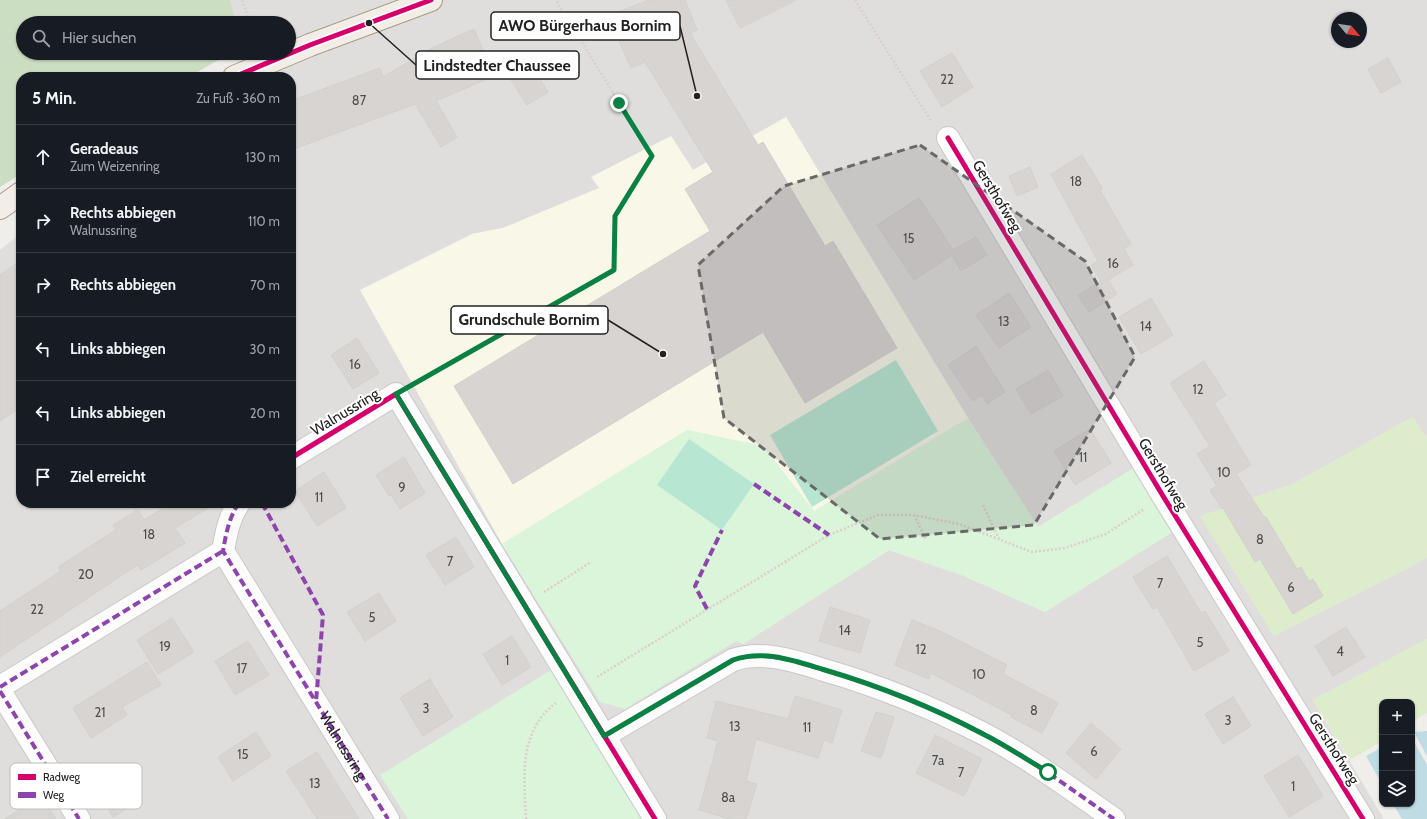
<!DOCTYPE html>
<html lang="de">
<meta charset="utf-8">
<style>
body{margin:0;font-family:Cabin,sans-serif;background:#20242c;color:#f1f3f6}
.controls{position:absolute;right:12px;bottom:12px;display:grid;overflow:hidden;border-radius:8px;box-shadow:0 1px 3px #0004}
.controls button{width:36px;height:36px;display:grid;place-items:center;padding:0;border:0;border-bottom:1px solid #363941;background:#171b24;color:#f1f3f6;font:20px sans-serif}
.compass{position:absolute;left:1331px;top:12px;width:36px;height:36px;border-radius:50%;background:#171b24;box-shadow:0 1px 3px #0004;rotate:119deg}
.stop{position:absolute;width:12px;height:12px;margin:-9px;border:3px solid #0b8043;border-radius:50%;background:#fff}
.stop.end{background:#0b8043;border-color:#fff;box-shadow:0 1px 4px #0008}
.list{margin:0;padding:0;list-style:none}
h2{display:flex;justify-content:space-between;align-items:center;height:52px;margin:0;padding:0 16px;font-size:17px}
h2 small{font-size:13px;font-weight:400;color:#9ea1a6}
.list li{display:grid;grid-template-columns:26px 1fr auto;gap:12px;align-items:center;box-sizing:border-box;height:64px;padding:0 16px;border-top:1px solid #363941}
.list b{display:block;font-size:15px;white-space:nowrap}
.list p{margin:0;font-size:13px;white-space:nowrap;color:#9ea1a6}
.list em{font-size:13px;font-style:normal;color:#9ea1a6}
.icon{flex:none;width:22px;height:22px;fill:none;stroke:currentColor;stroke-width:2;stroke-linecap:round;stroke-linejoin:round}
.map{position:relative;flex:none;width:1427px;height:819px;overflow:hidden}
.search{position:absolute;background:#171b24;box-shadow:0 1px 3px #0004;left:16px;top:16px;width:280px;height:44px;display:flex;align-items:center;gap:10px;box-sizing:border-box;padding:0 14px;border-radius:22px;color:#9ea1a6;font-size:15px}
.panel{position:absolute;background:#171b24;box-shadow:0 1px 3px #0004;left:16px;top:72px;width:280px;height:436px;border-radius:16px}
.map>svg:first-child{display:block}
</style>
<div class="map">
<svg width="1427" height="819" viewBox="0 0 1427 819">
<rect width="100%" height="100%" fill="#f0eeeb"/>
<path fill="#dfdedc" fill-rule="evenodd" d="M230,0H1427V439L1413,417L1293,484L1201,517L1274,636L1427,558V639L1313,700L1384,819H0V250L21,233V503H291V77H252L244,53H289V23H236ZM1337,18H1361V42H1337ZM786,117L968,418L1038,527L1134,468L1174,531L1045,612L964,576L889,550L743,644L736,640L575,661L502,544L472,234L503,228L599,188L592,177L671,136L693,170Z"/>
<path fill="#f8f7e8" d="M786,117L968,418L814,511L763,446L687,430L502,544L360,290L472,234L503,228L599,188L591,177L671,136L693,170Z"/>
<path fill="#ddeccb" d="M1413,417L1427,439V558L1274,636L1200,516L1293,484Z
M1427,639V713L1412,722V702H1382V741L1350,760L1313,700Z"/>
<path fill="#cbdec1" d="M0,0H230L236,23H23V53H230L189,77H21V174L0,187Z"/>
<path fill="#daf5da" d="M968,418L1038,527L1134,468L1174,531L1045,612L964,576L889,550L743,644L736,641L625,709L600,702L502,544L687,430L763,446L814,511Z
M551,670L643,819H408L380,775Z"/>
<path fill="#b7e6d2" d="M896,360L938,431L812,507L770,435Z
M689,439L754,484L722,530L657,485Z"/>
<path fill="#bfdbe3" d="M1427,731V756L1414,732Z
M1412,738L1427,765V819H1402L1393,804H1412Z
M1382,747V784L1366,756Z"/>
<path fill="#d7d4d2" stroke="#d3d0cc" d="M649,0H685L697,30L690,33L758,145L763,142L825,246L833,241L897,348L805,403L763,332L513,484L454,386L710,231L685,189L713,172L645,62L631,68L608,16Z
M726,0H796L740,28Z
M474,29L494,76L436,101L457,137L441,147L415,104L291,150V101L380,68L383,77L432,48Z
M523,52L548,92L527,105L502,66Z
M952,53L973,87L942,107L920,71Z
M1388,58L1401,82L1381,93L1368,69Z
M1082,155L1102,188L1100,190L1131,244L1124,248L1133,265L1108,280L1117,294L1089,312L1078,295L1101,281L1091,265L1098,261L1051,174Z
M1030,167L1038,187L1017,196L1009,176Z
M919,198L953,250L976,237L987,255L961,271L952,255L914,280L877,225Z
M21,260V407L0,421V275Z
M1009,293L1031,327L999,348L976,315Z
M1151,298L1173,335L1141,354L1119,317Z
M357,338L379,373L353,389L331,355Z
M976,346L1005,392L987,404L982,395L973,401L948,365Z
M1204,361L1226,395L1214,403L1251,465L1236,474L1264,517H1266L1297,569L1301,567L1309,581L1313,579L1323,596L1293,614L1260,559L1255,562L1223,508L1222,509L1210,490L1217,486L1197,454L1210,446L1170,383Z
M1048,370L1063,396L1031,414L1016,389Z
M1090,429L1111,463L1075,485L1054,451Z
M404,457L425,493L400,509L391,495L389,496L376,475Z
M324,472L346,508L317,526L295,491Z
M172,503H217L175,528L185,543L141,570L137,565L0,657V611L61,571L58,567L116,530L113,525L138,510L144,520Z
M456,537L474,567L445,585L426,555Z
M1167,556L1201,613L1205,611L1229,651L1194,671L1157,607L1153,609L1133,577Z
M379,593L396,621L365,641L347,612Z
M830,607L870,620L860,653L819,641Z
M172,618L194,652L158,674L137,640Z
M912,620L942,632L1007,665L1003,674L1058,703L1042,733L1011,717L1012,715L931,673L929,679L895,665Z
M1346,627L1365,657L1333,676L1315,646Z
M512,636L531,667L502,685L483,654Z
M248,641L269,675L235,695L215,661Z
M147,662L161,685L122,707L127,715L91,738L73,708Z
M430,679L453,717L423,736L400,698Z
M795,696L842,710L832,743L824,740L818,758L756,739L746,781L757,784L746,819H730L699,810L718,741L707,738L716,701L788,719Z
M1233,697L1251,726L1223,744L1205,714Z
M876,712L894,717L881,758L861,751Z
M1091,723L1121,749L1096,779L1066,753Z
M256,732L271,756L233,781L218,757Z
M935,735L982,759L964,796L916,773Z
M317,752L359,819H317L286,771Z
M1298,755L1323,796L1289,817L1264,776Z
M120,763L142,799L113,817L91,781Z
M41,796L56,819H5Z"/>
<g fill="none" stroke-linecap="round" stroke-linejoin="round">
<g stroke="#c9c8c7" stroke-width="24">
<path id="minor" d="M948,138L1163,496L1363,819
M291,458L396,394L655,819
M239,503C229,517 226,534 223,551L388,819
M0,687L223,551
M0,691L79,819
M604,736L733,660C763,650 795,661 824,670C879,686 931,707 982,733C1028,757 1071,789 1114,819"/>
</g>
<g stroke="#a79c86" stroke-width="24">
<path id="major" d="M234,77L310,45L431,0
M0,208L21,193"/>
</g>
<path stroke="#dccecd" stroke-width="2.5" stroke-dasharray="2 2" stroke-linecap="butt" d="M242,0L250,23
M855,0L931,121
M416,383L614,270L615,216L652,156L556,0
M983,505L1000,541
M914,515L926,540
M544,592L591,562
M597,677L829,535L878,515H913L959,524L1032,552L1065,548L1106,534L1144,509
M526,819C524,778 518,731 556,703"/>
<use href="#minor" stroke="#fdfcfc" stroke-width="22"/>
<use href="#major" stroke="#f3ede7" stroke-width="22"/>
<g stroke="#8e44ad" stroke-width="4" stroke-dasharray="8 4" stroke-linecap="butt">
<path d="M754,484L829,535"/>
<path id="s1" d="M239,503C229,517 226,534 223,551L388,819"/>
<path d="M262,503L323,615L316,702"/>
<path d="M707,609L695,586L722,530"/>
<path d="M0,687L223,551"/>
<path d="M0,691L79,819"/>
<path d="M604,736L733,660C763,650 795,661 824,670C879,686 931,707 982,733C1028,757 1071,789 1114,819"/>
</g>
<g stroke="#fff" stroke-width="8">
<path id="cycleway" d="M234,77L310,45L431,0
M948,138L1163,496L1363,819
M291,458L396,394L655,819"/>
</g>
<use href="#cycleway" stroke="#d6006c" stroke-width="5"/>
</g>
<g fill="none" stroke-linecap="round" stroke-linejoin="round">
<path stroke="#0b8043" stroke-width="5" d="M619,103L652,156L615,216L614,270L396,394L604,736L733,660C763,649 795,661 825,670C879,686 932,707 983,734C1005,745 1026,759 1048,772"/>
</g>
<path fill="#6a6968" fill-opacity="0.2" stroke="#6a6968" stroke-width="3" stroke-dasharray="8 5" stroke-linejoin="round" d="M920,145L1085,261L1135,357L1034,525L880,539L724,418L698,265L784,186Z"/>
<g text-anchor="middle" stroke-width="4" stroke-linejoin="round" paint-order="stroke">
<g font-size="13" fill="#4f4e4e">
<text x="947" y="84">22</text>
<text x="359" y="105">87</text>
<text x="1076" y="186">18</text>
<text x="909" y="243">15</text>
<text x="1113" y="268">16</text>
<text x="1004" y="326">13</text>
<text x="1146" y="331">14</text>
<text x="355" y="369">16</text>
<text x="1198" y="394">12</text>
<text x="1083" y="462">11</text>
<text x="1224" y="477">10</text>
<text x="402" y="492">9</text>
<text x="319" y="502">11</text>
<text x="149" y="539">18</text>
<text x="1260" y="544">8</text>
<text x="450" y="566">7</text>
<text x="86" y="579">20</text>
<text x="1160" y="588">7</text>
<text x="1291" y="592">6</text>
<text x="37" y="614">22</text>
<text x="372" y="622">5</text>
<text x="845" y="635">14</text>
<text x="1200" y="647">5</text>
<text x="165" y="651">19</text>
<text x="921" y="654">12</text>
<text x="1340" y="656">4</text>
<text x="507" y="665">1</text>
<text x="242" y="673">17</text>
<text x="979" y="679">10</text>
<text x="426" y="713">3</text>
<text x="1034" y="715">8</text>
<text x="100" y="717">21</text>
<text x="1228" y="725">3</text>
<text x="735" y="731">13</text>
<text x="807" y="732">11</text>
<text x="1094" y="756">6</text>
<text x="243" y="759">15</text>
<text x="938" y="765">7a</text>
<text x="961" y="777">7</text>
<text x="315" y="788">13</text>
<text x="1293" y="791">1</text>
<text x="728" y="802">8a</text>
</g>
<g font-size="15" fill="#222" stroke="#fff">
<text transform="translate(997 196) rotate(59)" y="5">Gersthofweg</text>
<text transform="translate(345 412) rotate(-31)" y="5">Walnussring</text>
<text transform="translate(1163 474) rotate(59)" y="5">Gersthofweg</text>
<text dy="5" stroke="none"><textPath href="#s1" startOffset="280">Walnussring</textPath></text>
<text transform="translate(1334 749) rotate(58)" y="5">Gersthofweg</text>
</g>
</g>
<rect x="10" y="763" width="132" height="46" rx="6" fill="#fff" stroke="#bdbdbd" stroke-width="1"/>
<rect x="18" y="774" width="18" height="6" fill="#d6006c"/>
<rect x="18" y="792" width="18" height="6" fill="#8e44ad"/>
<g font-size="11" fill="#222">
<text x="43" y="781">Radweg</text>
<text x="43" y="799">Weg</text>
</g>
<path fill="none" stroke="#222" stroke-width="1.5" d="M697 96L680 26M369 23L416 65M663 354L608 320"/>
<g fill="#222" stroke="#fff" stroke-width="1.5">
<circle cx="697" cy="96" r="4"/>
<circle cx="369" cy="23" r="4"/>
<circle cx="663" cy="354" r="4"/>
</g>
<g fill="#fff" stroke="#222" stroke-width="1.5">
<rect x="491" y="12" width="189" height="28" rx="4"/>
<rect x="416" y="51" width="163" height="28" rx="4"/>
<rect x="451" y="306" width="157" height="28" rx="4"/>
</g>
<g font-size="16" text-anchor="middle" font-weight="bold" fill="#222">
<text x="585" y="31">AWO Bürgerhaus Bornim</text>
<text x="497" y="71">Lindstedter Chaussee</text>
<text x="529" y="325">Grundschule Bornim</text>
</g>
</svg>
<div class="controls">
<button>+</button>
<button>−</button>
<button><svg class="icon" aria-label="layers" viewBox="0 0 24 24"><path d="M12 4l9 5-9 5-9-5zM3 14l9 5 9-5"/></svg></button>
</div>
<svg class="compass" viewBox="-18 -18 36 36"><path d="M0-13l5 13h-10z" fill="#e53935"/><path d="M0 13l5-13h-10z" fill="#9ea1a6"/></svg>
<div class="stop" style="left:1048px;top:772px"></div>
<div class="stop end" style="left:619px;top:103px"></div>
<div class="search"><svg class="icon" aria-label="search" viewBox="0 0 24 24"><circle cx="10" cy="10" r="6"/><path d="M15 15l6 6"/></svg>Hier suchen</div>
<section class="panel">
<h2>5 Min.<small>Zu Fuß · 360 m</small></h2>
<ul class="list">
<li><svg class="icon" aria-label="ahead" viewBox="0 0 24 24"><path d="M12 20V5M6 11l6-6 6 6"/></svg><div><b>Geradeaus</b><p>Zum Weizenring</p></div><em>130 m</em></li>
<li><svg class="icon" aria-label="right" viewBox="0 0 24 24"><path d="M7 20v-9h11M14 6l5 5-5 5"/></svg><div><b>Rechts abbiegen</b><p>Walnussring</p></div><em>110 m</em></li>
<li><svg class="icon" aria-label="right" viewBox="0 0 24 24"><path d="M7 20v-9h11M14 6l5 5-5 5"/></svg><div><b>Rechts abbiegen</b></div><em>70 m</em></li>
<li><svg class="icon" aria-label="left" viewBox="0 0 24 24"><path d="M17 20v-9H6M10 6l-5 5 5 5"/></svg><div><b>Links abbiegen</b></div><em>30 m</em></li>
<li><svg class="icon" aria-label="left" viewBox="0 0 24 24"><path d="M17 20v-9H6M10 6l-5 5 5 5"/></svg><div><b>Links abbiegen</b></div><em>20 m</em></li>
<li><svg class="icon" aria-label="arrive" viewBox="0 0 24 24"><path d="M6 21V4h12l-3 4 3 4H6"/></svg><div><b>Ziel erreicht</b></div></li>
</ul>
</section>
</div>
